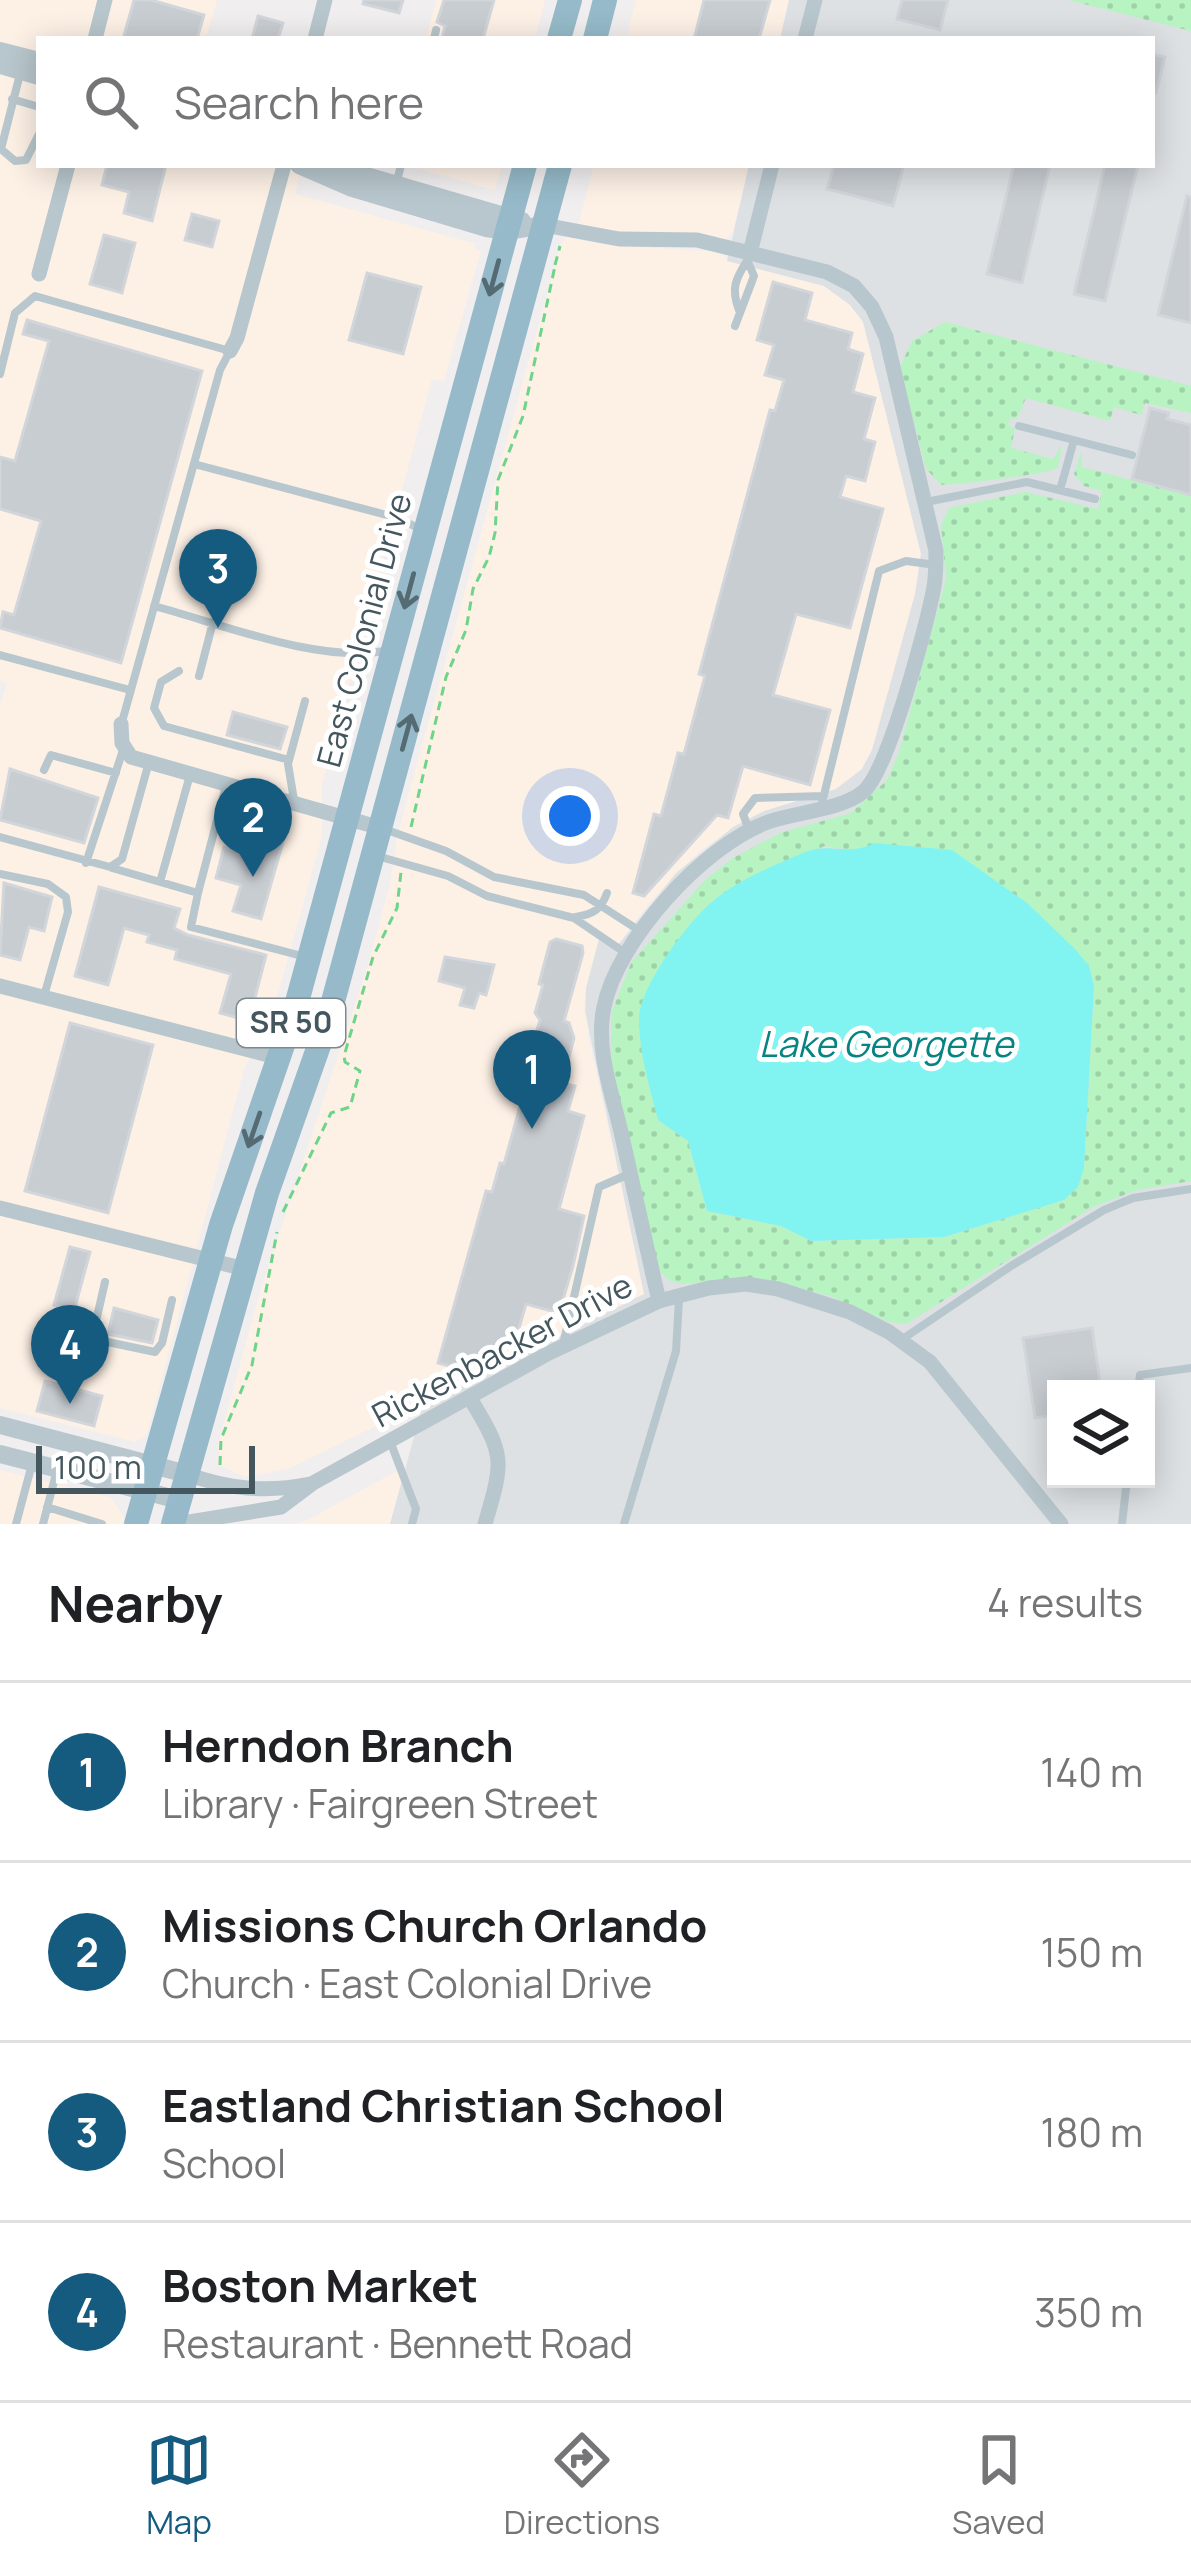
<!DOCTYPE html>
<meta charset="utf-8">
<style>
body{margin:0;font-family:Manrope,sans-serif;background:#f2f2f2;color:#202124}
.controls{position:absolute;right:36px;bottom:36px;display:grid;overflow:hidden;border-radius:0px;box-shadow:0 6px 30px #0003}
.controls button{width:108px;height:108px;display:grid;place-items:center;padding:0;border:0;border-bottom:3px solid #e0e0e0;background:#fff;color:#202124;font:60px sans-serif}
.scale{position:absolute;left:36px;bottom:30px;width:219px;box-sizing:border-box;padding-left:12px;border:6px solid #45575e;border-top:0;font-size:33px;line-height:42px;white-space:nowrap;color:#45575e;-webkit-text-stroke:9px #fff;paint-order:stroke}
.you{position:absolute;left:570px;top:816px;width:42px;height:42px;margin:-30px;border:9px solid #fff;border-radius:50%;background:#1a73e8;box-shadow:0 0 0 18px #1a73e833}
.badge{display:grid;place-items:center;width:78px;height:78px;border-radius:50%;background:#155b80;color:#fff;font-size:39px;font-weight:700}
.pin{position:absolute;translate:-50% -99px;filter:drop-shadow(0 3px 6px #0008)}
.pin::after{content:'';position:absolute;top:63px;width:42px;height:36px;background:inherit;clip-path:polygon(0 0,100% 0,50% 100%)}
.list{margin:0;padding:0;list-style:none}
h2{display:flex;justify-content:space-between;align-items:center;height:156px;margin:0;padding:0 48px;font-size:51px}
h2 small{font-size:39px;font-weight:400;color:#757577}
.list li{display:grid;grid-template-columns:78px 1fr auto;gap:36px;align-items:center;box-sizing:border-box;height:180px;padding:0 48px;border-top:3px solid #e0e0e0}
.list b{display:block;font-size:45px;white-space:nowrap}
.list p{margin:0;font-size:39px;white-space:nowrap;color:#757577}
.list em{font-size:39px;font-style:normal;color:#757577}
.icon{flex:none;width:66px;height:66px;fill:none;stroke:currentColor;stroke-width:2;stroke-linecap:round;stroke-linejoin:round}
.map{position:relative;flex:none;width:1191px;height:1524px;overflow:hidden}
.search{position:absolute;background:#fff;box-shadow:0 6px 30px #0003;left:36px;right:36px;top:36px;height:132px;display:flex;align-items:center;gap:30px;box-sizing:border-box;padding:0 42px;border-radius:0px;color:#757577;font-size:45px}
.sheet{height:876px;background:#fff}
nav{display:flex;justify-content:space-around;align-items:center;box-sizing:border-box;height:168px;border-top:3px solid #e0e0e0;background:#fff;font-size:33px;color:#757577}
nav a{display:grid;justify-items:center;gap:6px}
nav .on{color:#155b80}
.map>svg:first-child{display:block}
</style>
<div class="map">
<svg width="1191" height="1524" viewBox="0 0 1191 1524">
<defs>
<pattern id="grass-dots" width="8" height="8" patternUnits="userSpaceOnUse" patternTransform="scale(3)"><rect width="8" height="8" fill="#b8f3c2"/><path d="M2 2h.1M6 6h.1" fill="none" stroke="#a0d2a9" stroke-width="1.8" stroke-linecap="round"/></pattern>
</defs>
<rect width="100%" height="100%" fill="#f1eeef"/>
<path fill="#fdf1e6" d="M0,0H217L206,39H39V165H288L301,169L295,194L476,244L474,249L481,251L444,381L432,379L322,785V836L266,1037L245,1066L147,1434L136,1442L0,1408V707L7,683L0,681Z
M436,0H545L535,39H426Z
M636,0H789L780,39H626Z
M405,165H502L495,190Z
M594,165H749L733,231L726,240L577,230Z
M566,237L607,245L720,252L728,261L824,286L850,305L863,322L871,345L921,554L915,594L872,750L862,769L836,789L764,811L701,850L648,904L586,988L588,1035L645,1294L288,1469L245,1477L222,1466L218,1444L261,1289L366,971L390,884L398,833L561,244Z
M406,1466L390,1524H296L310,1519Z
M0,1470L111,1498L124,1517L122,1524H0Z"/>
<path fill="#dde1e4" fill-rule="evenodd" d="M789,0H1191V1524H390L423,1404L644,1294L585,1011L586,988L599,939L618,945L676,873L733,827L764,811L836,789L862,769L872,750L915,594L921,554L863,322L850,305L824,286L727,261L749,165H1152V39H780ZM1056,1389H1146V1479H1056Z"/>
<path fill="url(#grass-dots)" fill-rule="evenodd" d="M1068,0H1191V31Z
M945,322L1191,386V413L1145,403L1141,415L1114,407L1110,421L1026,398L1017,419L1010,418L1008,426L1015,428L1011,448L1053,459L1062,445L1058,467C1048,475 961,484 942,485L926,469L900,367L912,341Z
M1082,450V467L1191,496V1181L1137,1190L1093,1207L906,1324L889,1322L830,1296L785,1285L728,1280L683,1284L670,1281L657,1269L611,1060V1014L631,963L706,879L733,858L780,833L851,813L887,780L899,752L946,579L941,525L949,508L1025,492L1098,509L1102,491L1084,486L1074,474ZM825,846L859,851L1027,903L1089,966L1094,986L1084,1168L1064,1200L944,1237L811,1241L781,1226L707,1211L688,1141L658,1120L642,1048L639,1014L712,902L756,875Z"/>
<path fill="#81f4f2" d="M874,843L952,850L1027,903L1075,949L1089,966L1094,986L1084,1168L1078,1187L1064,1200L944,1237L811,1241L781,1226L707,1211L688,1141L658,1120C650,1088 639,1053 639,1019C640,986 687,923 712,902C736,881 774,865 803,853C830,841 848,857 874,843Z"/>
<path fill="#c8cdd2" stroke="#d2d6db" stroke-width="3" d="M134,0H151L204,15L197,39H123Z
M364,0H403L399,13L363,4Z
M444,0H494L483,39H442L445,26L437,22Z
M704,0H770L759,39H694Z
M902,0H948L940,30L897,19Z
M258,16L283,23L278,39H252Z
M1152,54L1165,57L1156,93L1152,92Z
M107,165H166L152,221L124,213L129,192L102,185Z
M834,165H904L893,206L827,189Z
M1014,165H1050L1022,283L987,274Z
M1105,165H1138L1105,301L1074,294Z
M1187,196L1191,197V323L1158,315Z
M192,214L219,221L212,247L185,240Z
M104,235L135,243L122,293L90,284Z
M367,273L421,287L403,354L349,340Z
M773,282L812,293L805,320L852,333L848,349L863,354L853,392L875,398L864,439L875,442L865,481L846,476L840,497L883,509L850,628L796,614L773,695L830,710L810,785L743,766L728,818L717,815L644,896L633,893L654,814L661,816L678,753L684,754L705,676L699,674L770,410L775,411L784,380L765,375L774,345L757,340Z
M27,320L202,371L121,663L0,628L3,612L14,615L41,521L0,509V457L15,461L49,341L23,334Z
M1150,408L1169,413L1167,419L1191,425V495L1132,479Z
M233,712L287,727L280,749L227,735Z
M10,769L98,798L84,843L0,820Z
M256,827L285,835L261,919L233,911L241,885L216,878L224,847L248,854Z
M4,883L52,897L44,931L29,927L20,960L0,955Z
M99,887L180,909L174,928L188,935L266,955L249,1021L220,1013L231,974L175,959L177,950L147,942L149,935L124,928L108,985L75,976Z
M556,939L582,946L583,953L564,1021L569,1023L574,1038L562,1083L575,1086L568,1111L584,1116L559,1209L584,1216L573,1266L559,1313L526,1304L517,1335L456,1368L438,1363L486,1191L492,1192L500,1163L504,1164L523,1096L517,1094L540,1020L535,1013L543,985L539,984L550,942Z
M445,957L494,965L486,995L479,993L474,1008L460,1005L465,988L439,981Z
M70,1023L153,1045L108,1213L25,1191Z
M70,1247L90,1252L74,1311L54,1305Z
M114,1308L158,1320L152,1343L108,1334Z
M1092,1328L1101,1389H1056V1415L1035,1418L1023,1338Z
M45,1381L102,1396L94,1426L37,1411Z"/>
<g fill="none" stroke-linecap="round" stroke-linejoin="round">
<path stroke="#6dd48a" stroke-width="3" stroke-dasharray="9 6" stroke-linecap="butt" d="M555,265L560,246
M411,827L446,677L466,630L473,589L489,557L495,533L498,480L523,416L555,266
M283,1212L331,1113L350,1107L360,1071L345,1062L344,1056L373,957L397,908L401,872
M220,1465L221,1439L252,1365L277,1232"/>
<path stroke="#b8c7cd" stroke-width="8" d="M434,39L436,30
M21,70L1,149L15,161L26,160L39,134
M12,99L39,107
M396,185L401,165
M739,310C730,287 737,277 748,259
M735,326L754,276L748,262
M0,374L15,313L35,296L230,351L220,370L122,722
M1019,426L1132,455
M194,464L398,518L422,530
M1060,490L1074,440
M926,502L1027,482L1095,499
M154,606C222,624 317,663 385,651
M0,655L130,690
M179,671L161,682L154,708L164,726L289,760
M199,676L213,622
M44,770L51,755L116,773
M294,800L288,764L305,701
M821,807L879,571L906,561L936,565
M384,829L446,851L494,877L584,895L640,931
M749,830L743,814L755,798L823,796
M0,837L110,867L122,859L149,762
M377,856L448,876L487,896L574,918L624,952
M86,863L123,750
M112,868L198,893L226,786
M0,874L48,884L66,897L68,912L44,996
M160,882L190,775
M198,893L191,927L302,956
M576,917C593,914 601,910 607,893
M105,1282L94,1330L103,1341L155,1352L162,1343L172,1300
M901,1340L1011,1266L1104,1210L1133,1198L1191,1189
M563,1345L599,1187L629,1174
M1138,1389L1140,1375L1191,1368
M390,1441L416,1509L412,1524
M47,1507L102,1524
M16,1524L32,1464
M43,1524L57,1470
M624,1524L676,1351L679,1299
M1122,1524L1127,1479"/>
<path stroke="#b8c7cd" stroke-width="15" d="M95,39L105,0
M315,39L325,0
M805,39L815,0
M544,225L619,239L697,240L827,272L854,286L872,307L886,337L936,551C936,563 936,576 934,587C927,625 888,772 863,792C841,810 796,812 768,822C704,845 617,941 604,1007C595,1048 612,1093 621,1132C634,1189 646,1245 659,1301
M750,253L772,165
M39,274L68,165
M230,351L237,338L284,165
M121,724L122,743L131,757L381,828
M0,986L280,1058
M0,1208L245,1269
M470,1398C505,1456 504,1459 485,1524
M187,1474C228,1489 266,1493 310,1484
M177,1524L281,1507L313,1483L549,1353L659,1301L709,1288L746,1284L778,1289L850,1312L889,1332L930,1362L1061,1524"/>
<path stroke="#b8c7cd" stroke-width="18" d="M0,51L39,61
M0,65L39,76
M299,165L352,188L486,228L507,231L544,225
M328,165L522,221
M0,1425L187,1474
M0,1454L179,1500"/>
<path stroke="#96bac9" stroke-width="24" d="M559,39L570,0
M595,39L605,0
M136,1524L221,1225L294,1013L525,165
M173,1524L267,1193L328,1020L560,165"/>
</g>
<defs><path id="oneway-shaft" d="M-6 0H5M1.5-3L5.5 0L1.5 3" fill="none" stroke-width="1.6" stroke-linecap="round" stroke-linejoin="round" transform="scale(3)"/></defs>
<g stroke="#556b73">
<use href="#oneway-shaft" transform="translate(494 278) rotate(105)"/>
<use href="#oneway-shaft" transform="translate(409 591) rotate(105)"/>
<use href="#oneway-shaft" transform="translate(407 732) rotate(-75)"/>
<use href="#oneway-shaft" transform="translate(254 1130) rotate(109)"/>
</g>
<g text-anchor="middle" stroke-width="10" stroke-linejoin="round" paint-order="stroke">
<rect fill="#fff" stroke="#7d898e" stroke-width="3" x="237" y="999" width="108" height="48" rx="9"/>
<g font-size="30" font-weight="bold" fill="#45575e">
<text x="291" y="1033">SR 50</text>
</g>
<g font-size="33" fill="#45575e" stroke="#fff">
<text transform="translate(364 630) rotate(-75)" y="12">East Colonial Drive</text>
<text transform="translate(502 1350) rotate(-28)" y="12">Rickenbacker Drive</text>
</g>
<g font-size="36" font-style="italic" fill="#058482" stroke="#fff">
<text x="886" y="1057">Lake Georgette</text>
</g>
</g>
</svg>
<div class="controls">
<button><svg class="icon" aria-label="layers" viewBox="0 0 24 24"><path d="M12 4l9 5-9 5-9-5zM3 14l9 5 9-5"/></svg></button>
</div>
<div class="scale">100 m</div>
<div class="you"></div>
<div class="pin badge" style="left:532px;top:1129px">1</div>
<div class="pin badge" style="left:253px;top:877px">2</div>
<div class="pin badge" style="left:218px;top:628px">3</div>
<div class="pin badge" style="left:70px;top:1404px">4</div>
<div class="search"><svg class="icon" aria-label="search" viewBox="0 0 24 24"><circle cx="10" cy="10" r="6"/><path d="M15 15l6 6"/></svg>Search here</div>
</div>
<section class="sheet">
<h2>Nearby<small>4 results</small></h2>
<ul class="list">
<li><span class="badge">1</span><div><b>Herndon Branch</b><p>Library · Fairgreen Street</p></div><em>140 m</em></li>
<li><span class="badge">2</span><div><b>Missions Church Orlando</b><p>Church · East Colonial Drive</p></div><em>150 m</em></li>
<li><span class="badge">3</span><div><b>Eastland Christian School</b><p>School</p></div><em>180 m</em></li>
<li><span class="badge">4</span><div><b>Boston Market</b><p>Restaurant · Bennett Road</p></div><em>350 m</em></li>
</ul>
</section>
<nav>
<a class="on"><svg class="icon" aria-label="map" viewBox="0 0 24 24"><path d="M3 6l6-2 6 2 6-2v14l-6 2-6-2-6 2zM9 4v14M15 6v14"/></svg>Map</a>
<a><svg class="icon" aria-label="directions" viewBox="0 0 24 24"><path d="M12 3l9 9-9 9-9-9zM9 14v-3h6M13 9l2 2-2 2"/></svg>Directions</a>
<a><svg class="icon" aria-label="saved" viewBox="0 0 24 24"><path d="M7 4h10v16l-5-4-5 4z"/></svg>Saved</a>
</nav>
